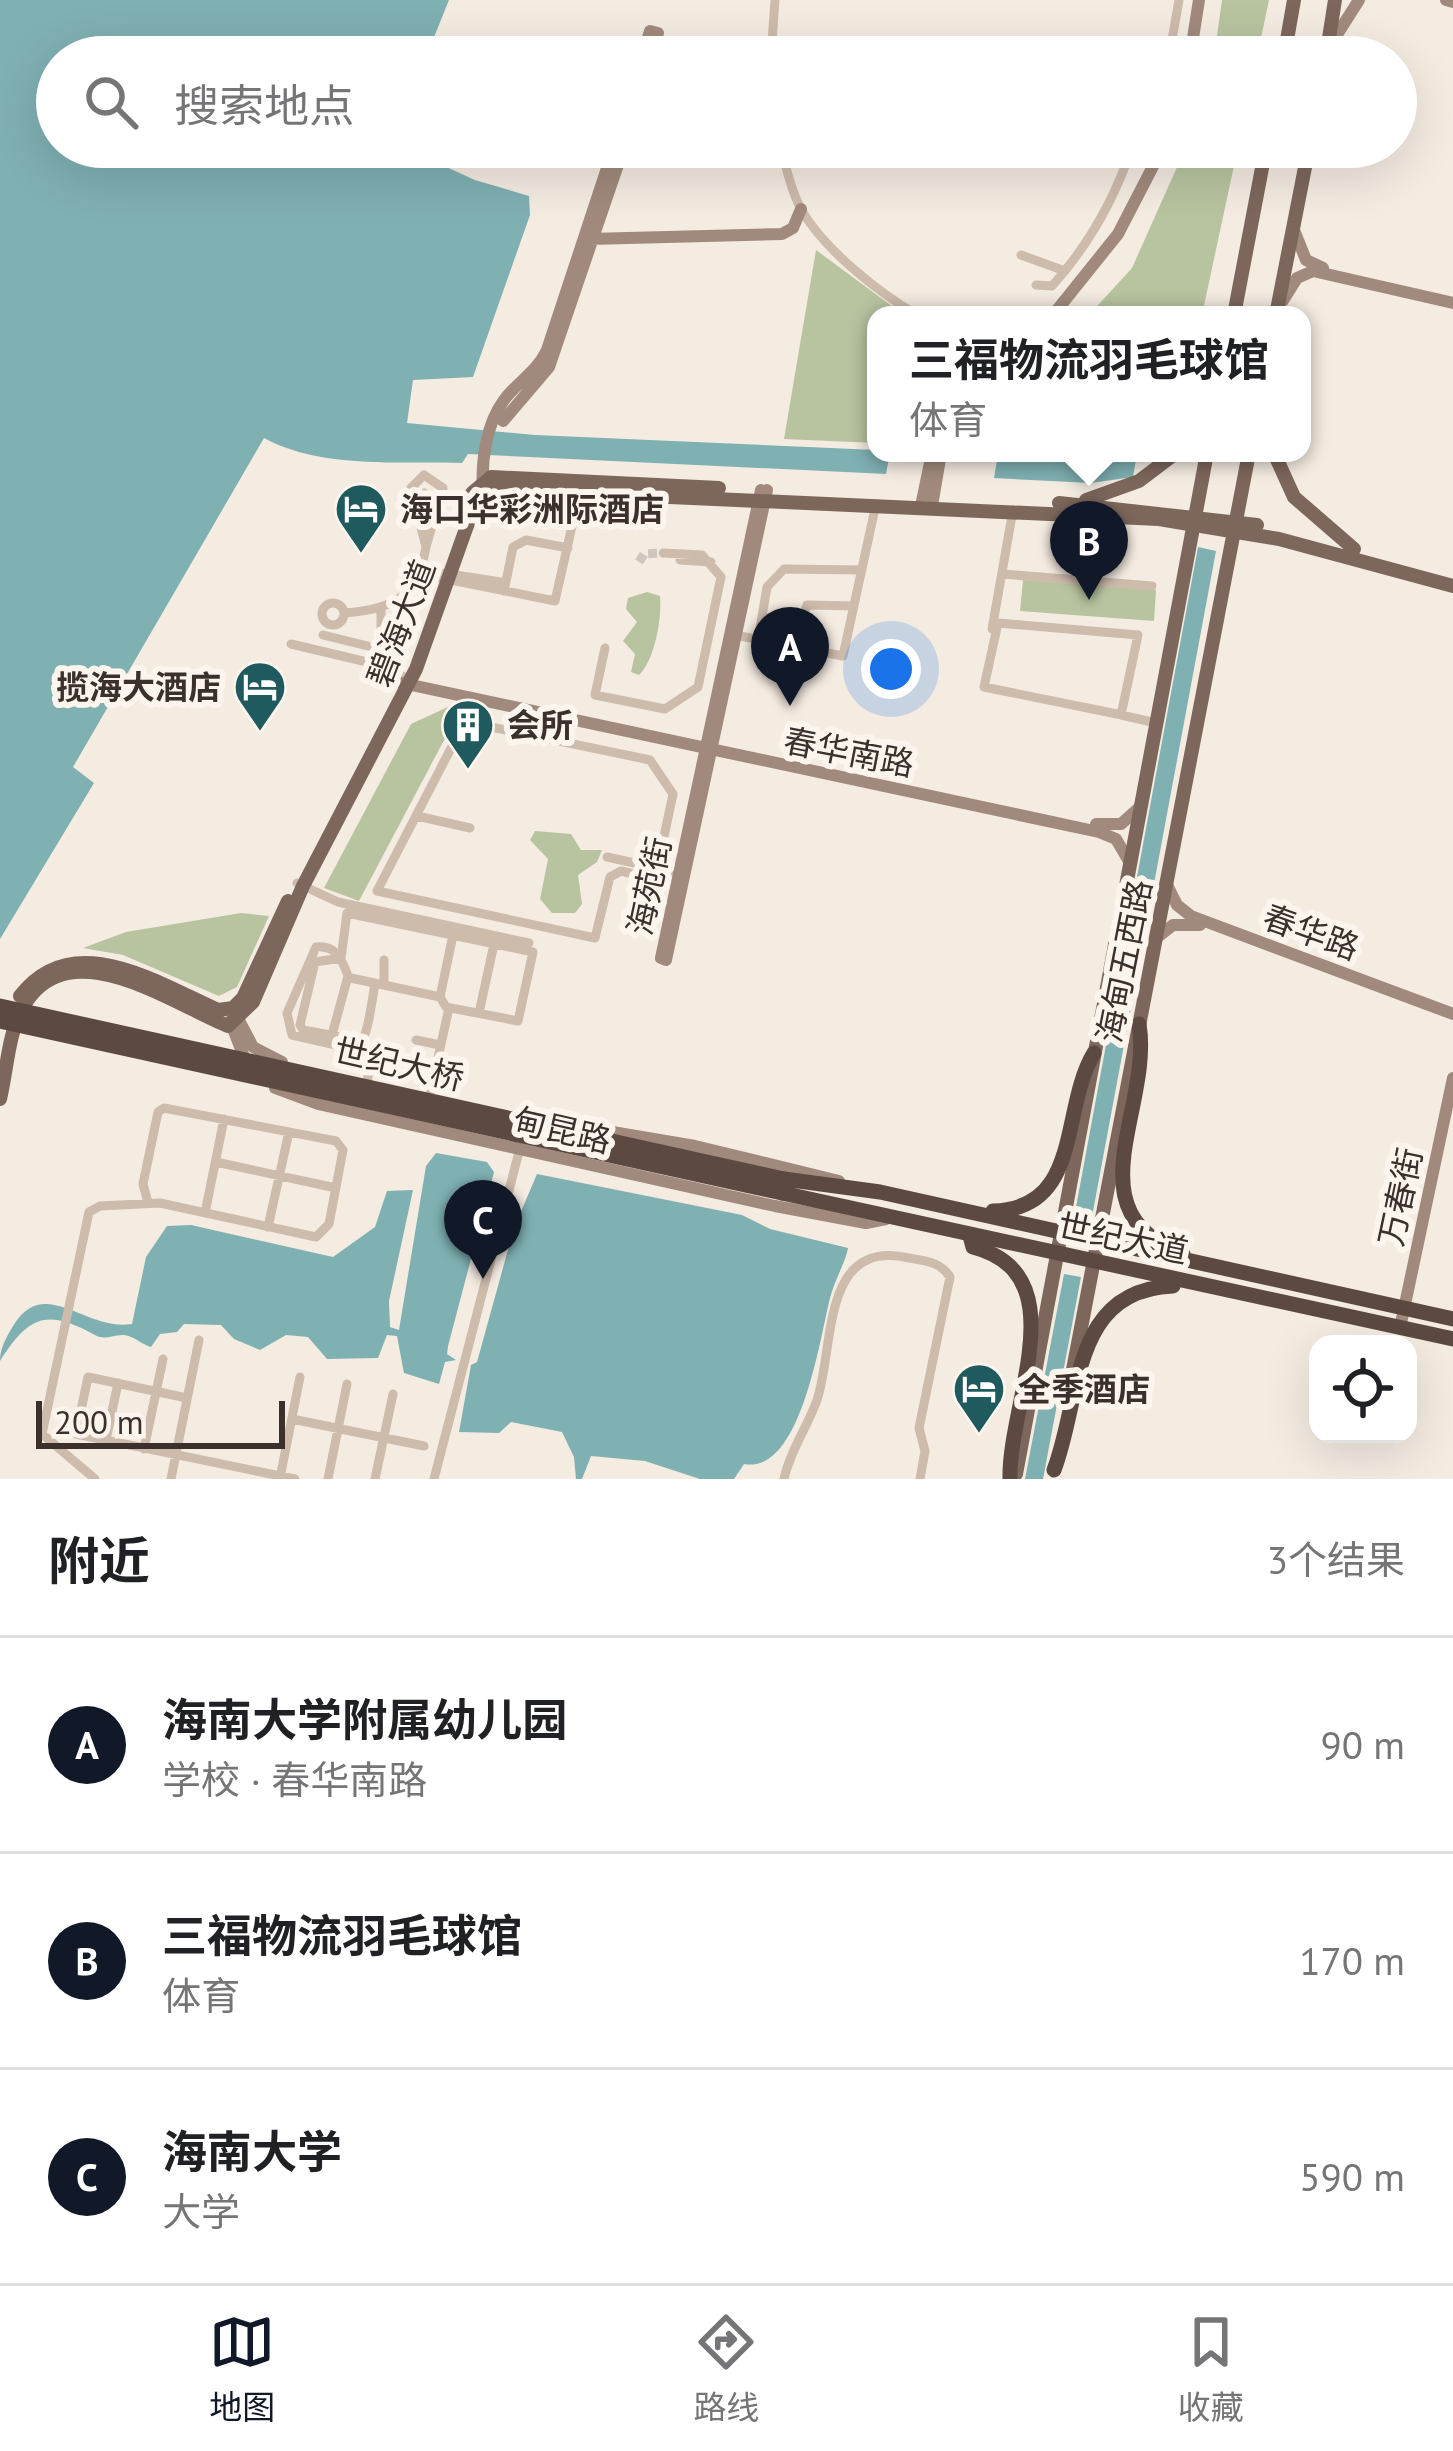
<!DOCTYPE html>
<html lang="zh">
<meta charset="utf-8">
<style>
body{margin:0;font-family:"PT Sans","Noto Sans SC",sans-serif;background:#f2f2f2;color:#202124}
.controls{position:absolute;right:36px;bottom:36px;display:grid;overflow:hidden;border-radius:24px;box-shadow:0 12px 48px #0002}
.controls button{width:108px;height:108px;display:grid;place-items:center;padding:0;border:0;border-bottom:3px solid #e0e0e0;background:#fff;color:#202124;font:60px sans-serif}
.scale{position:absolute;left:36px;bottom:30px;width:249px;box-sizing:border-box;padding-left:12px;border:6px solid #3b302b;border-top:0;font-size:33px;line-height:42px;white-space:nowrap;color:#3b302b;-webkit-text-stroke:9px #fbf5ee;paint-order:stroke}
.you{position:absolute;left:891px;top:669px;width:42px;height:42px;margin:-30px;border:9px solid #fff;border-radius:50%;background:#1a73e8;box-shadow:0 0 0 18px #1a73e833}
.badge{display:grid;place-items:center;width:78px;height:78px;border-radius:50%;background:#111827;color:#fff;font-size:39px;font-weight:700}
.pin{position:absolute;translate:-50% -99px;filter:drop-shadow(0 3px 6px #0008)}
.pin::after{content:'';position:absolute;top:63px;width:42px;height:36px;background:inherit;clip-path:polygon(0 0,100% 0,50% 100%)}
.popup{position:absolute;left:867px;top:306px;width:444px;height:156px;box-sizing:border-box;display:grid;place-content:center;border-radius:24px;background:#fff;filter:drop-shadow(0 3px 9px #0005);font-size:39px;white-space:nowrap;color:#757577}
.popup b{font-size:45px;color:#202124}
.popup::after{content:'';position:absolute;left:50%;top:100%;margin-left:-24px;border:24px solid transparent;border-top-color:#fff}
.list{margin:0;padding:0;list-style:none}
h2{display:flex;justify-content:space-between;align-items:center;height:156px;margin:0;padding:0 48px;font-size:51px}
h2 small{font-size:39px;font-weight:400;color:#757577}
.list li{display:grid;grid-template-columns:78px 1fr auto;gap:36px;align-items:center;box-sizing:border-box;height:216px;padding:0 48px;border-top:3px solid #e0e0e0}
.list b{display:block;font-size:45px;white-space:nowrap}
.list p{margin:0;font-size:39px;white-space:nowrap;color:#757577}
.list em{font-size:39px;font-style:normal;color:#757577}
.icon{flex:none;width:66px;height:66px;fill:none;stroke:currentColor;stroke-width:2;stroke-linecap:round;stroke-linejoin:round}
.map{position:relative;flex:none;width:1453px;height:1479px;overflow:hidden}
.search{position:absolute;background:#fff;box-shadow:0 12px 48px #0002;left:36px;right:36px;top:36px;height:132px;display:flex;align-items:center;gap:30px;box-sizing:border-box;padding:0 42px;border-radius:66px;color:#757577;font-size:45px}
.sheet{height:804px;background:#fff}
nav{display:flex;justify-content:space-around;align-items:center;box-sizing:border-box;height:168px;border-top:3px solid #e0e0e0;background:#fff;font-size:33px;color:#757577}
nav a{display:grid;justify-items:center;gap:6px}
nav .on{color:#111827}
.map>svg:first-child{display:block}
</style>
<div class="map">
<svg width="1453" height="1479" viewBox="0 0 1453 1479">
<rect width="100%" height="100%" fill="#f4ebe1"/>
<path fill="#b8c4a0" d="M1222,0H1269L1257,57H1214Z
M1186,147H1238L1202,315H1089L1132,268Z
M816,250L904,315H876V443L784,439Z
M1023,580L1156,590L1154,621L1020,611Z
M647,592L660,596C662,618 655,660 639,675L631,672L635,654L623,641L637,622L626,609L628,598Z
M450,706L461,708L359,901L324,888L411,724Z
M535,831L571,834L581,850H602L597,862L578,875L582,904L575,913H552L540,899L548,859L530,840Z
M241,913L269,916L237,987L219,996L123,955L83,948L126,932Z"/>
<path fill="#7fb0b2" d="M0,0H449L426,57H57V147H402L475,180L529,196L530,215L473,377L413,380L407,423L535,435L876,450L890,453L886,474L468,454L462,463C398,461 321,469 264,438L73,767L94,783L0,939Z
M998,454L1136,460L1133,477L1091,483L994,478Z
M1198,547L1216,551L1091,1222L1074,1218Z
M436,1153L487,1162L494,1172L448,1346L447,1354L456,1360L445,1362L439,1384L404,1373L397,1336L387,1335L378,1358L327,1359L308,1337L286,1335L260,1350L234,1339L221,1325L184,1324L177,1332L160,1334L151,1347C141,1344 134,1336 124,1335C113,1334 106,1341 95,1335C49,1310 30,1313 0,1361C0,1348 6,1338 13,1326C45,1274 85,1332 132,1324L146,1257L167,1226L191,1225L333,1257L375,1227L387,1191L413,1190L389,1301L390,1327L399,1330L426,1166Z
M537,1174L742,1215L770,1229L848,1248C846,1261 835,1279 830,1298C820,1337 801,1475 744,1464L734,1479H700L645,1461L591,1456L582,1479H576L574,1457L562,1432L511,1422L499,1433L459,1432L471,1365L477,1362L514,1228Z
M1064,1274L1081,1277L1043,1479H1025Z"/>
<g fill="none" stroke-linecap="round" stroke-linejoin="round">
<path stroke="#cfc6bd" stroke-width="9" stroke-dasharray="9 4.5" stroke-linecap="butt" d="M639,562L644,554L663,553"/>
<path stroke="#cdbbac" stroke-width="9" d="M771,57L775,0
M1169,57L1179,0
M781,147C786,168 792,193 802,211C826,251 878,292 917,315
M1021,255L1065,271
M1036,285L1052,286C1088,246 1115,198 1132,147
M424,475L443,488L426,547L411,488Z
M680,560L711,562
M442,573L501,582L504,591
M421,574L555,601L580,491
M1002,574L1152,586
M504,591L513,547L526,540L568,548
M322 614a11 11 0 1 1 22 0a11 11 0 1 1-22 0Z
M381,610V662L404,677
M344,613C397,609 420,595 427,540C429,523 431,509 424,493
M992,629L1013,510
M730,634L843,656L876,504
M323,635L380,649
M758,640L767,587L784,569L862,570
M291,644L384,666
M793,647L807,605L854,606
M605,648L595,695L665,709L698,687L721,577L702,555L663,553
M1121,715L1138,635L998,623L984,687L1117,714L1121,715L1152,722L1157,723
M472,723L650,760L673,794L655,879L621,871L610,877L595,938L377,891L461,729Z
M417,816L470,828
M607,857L685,874
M297,883L338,902L529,943
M384,960V985
M440,997L453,935
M479,1013L494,944
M332,1035L348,976
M416,1040L440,1045
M363,1041L303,1030L300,1025L315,962L341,958L347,913L533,952L518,1021L446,1007L440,997L351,978L348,976C342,959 336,945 316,947L287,1013L292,1035L358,1050C369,1032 371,1005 375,984
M367,1081L373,1055L435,1068
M430,1094L449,1008
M216,1162L336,1188
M205,1213L224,1119
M268,1227L289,1132
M187,1398L88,1377L76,1434L295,1479
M292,1419L424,1446
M106,1440L118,1383
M144,1449L163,1359
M280,1478L300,1377
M95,1479L42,1434L89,1212L100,1206L160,1203L316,1237L329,1224L343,1150L336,1141L164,1108L158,1112L143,1184L148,1203
M171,1479L199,1340
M328,1479L347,1384
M375,1479L393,1394
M434,1479L520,1148
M784,1479C790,1451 807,1428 817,1400C835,1347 820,1238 909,1258C926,1261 941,1262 950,1277L919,1428L925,1451L920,1479"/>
<path stroke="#a18a7d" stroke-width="12" d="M1446,0L1453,2
M1331,44L1359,0
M642,57L650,31L658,33L651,57
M1190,57L1199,0
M1294,230L1306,260L1323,268
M589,239L782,234L793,228L801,209
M1282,302L1297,278L1313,271L1453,303
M1053,315L1118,234L1163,147
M503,421L549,367L624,147
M761,490L661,958L666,960L767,490
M483,491C481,462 486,424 504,400C519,380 536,373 547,350L614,147
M921,506L932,453
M932,506L941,453
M402,683L1099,832L1116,839L1130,863
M1096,824H1121L1140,807
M1166,883L1177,905L1191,916L1453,1014
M1155,939L1173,925H1200
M233,1009L253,1047L282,1062
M230,1021L246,1062
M275,1088L318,1104L775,1206L866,1223L886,1219
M565,1124L695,1146L839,1181
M1400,1328L1453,1078"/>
<path stroke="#7d675c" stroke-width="14" d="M1285,51L1305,50L1321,57
M1284,57L1294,0
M1326,57L1335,0
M1234,315L1266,147
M1276,315L1309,147
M1274,453L1294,497L1354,549
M1086,500L1139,481L1176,453
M1059,503L1257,525
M462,516L472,493L491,477L719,488
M20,996C73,927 157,983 218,1010L233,1008L243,998L288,901
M0,1099C7,1070 8,1035 22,1009C66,927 171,1003 228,1026L253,1002L303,886L416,669L473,509L494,489L1159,519L1279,539L1453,586
M1071,1380L1249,453
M1016,1474L1207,453"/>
<path stroke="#5c4a42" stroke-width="15" d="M1139,1024C1153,1109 1070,1212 1183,1254
M784,1179L880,1192L1453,1319
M782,1193L1453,1339
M993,1211C1083,1209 1060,1109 1094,1053
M970,1236L973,1247C1078,1274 1008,1403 1010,1479
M1054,1470C1082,1397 1070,1290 1173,1286"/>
<path stroke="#5c4a42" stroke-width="15" d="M0,1006L784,1179
M0,1021L782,1193"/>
</g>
<defs>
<g id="hotel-pin" transform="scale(2.7)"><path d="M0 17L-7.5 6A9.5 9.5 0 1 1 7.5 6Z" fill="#1f5a5e" stroke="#fbf5ee"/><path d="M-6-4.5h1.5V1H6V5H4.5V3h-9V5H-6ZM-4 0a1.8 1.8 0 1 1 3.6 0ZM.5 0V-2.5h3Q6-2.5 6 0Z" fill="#fff"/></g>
<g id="building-pin" transform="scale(2.7)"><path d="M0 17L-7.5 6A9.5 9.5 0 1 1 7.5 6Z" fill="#1f5a5e" stroke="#fbf5ee"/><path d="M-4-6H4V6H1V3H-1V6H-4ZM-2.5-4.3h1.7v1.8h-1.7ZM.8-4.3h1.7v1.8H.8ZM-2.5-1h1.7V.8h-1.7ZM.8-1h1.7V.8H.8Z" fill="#fff"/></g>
</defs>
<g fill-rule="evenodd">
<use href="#hotel-pin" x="361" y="509"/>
<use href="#hotel-pin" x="260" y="687"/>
<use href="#building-pin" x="468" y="725"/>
<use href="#hotel-pin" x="979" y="1389"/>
</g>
<g text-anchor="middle" stroke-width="12" stroke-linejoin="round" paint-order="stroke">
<g font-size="33" font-weight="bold" fill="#3b302b" stroke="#fbf5ee" text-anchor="start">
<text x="400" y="521">海口华彩洲际酒店</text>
<text x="221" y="699" text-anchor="end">揽海大酒店</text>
<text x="507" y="737">会所</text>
<text x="1018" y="1401">全季酒店</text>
</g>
<g font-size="33" fill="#3b302b" stroke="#fbf5ee">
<text transform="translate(401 623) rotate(-69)" y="12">碧海大道</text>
<text transform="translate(849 752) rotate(11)" y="12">春华南路</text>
<text transform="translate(649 886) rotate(-78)" y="12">海苑街</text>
<text transform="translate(1311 932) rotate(20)" y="12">春华路</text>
<text transform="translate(1124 961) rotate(-79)" y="12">海甸五西路</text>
<text transform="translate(399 1064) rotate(13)" y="12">世纪大桥</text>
<text transform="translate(562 1130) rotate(13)" y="12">甸昆路</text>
<text transform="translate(1400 1197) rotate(-78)" y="12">万春街</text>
<text transform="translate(1123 1238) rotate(12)" y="12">世纪大道</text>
</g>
</g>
</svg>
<div class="controls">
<button><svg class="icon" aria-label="locate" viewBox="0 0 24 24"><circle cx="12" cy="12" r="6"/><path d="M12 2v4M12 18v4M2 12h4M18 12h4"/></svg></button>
</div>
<div class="scale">200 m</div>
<div class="you"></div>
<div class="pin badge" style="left:790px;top:706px">A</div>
<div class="pin badge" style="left:1089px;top:600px">B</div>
<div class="popup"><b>三福物流羽毛球馆</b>体育</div>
<div class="pin badge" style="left:483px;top:1279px">C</div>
<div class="search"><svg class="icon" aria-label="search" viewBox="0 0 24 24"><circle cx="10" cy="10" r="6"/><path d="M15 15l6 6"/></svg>搜索地点</div>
</div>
<section class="sheet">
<h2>附近<small>3个结果</small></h2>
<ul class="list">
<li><span class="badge">A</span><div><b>海南大学附属幼儿园</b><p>学校 · 春华南路</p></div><em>90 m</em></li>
<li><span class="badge">B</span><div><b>三福物流羽毛球馆</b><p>体育</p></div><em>170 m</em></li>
<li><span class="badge">C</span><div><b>海南大学</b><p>大学</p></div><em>590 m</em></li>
</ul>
</section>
<nav>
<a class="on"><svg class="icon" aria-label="map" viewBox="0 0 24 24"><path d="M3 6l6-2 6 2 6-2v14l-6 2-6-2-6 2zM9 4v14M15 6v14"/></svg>地图</a>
<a><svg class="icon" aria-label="directions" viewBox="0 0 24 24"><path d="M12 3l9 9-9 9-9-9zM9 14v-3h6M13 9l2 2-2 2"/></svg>路线</a>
<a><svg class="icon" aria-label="saved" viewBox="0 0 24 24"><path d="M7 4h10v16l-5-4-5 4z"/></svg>收藏</a>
</nav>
